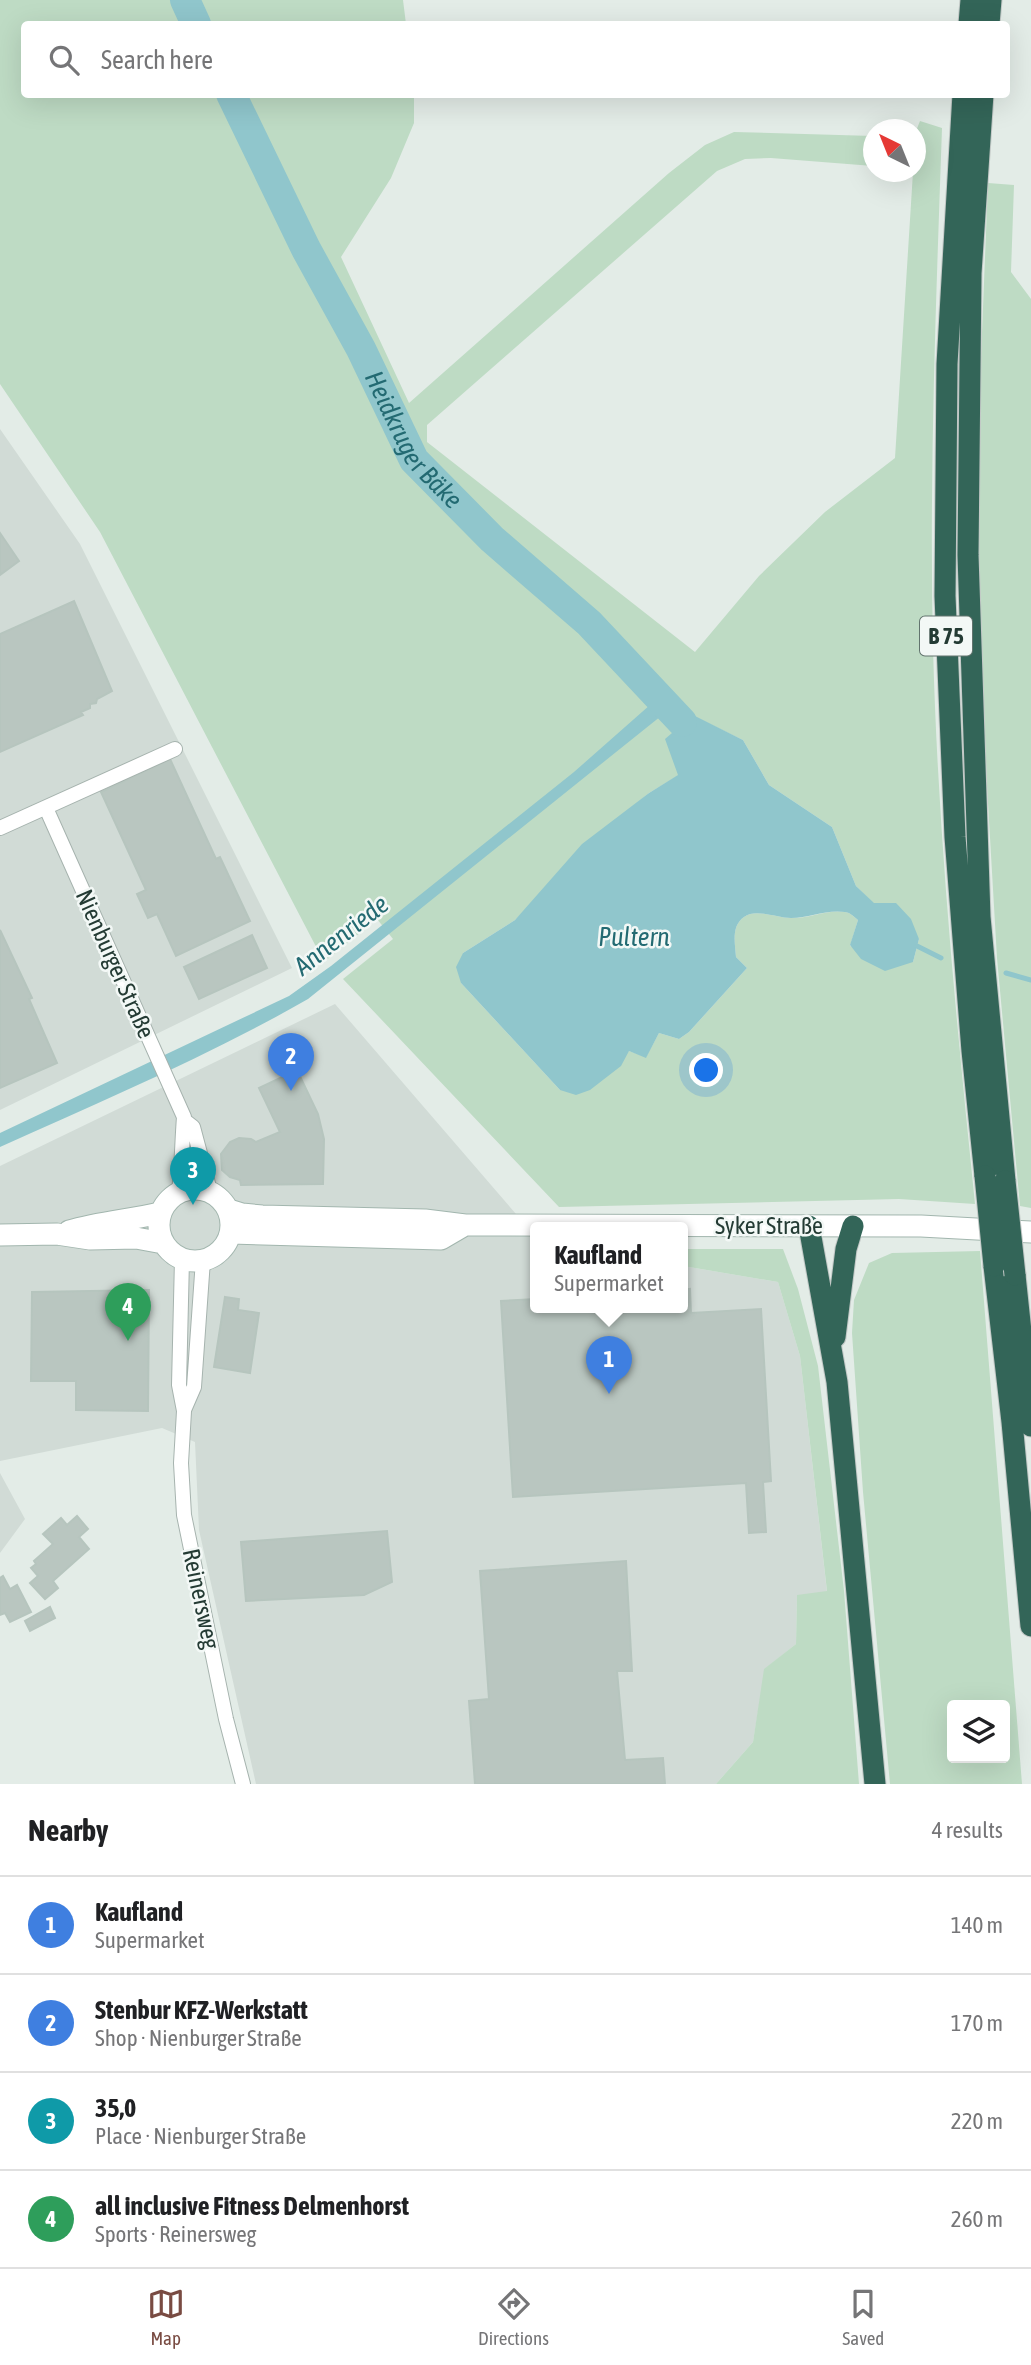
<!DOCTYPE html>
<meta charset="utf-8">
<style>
body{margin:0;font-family:"Asap Condensed",sans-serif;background:#f2f2f2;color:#202124}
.controls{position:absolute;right:21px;bottom:21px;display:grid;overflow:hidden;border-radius:7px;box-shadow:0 7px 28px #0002}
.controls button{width:63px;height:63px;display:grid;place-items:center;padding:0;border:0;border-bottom:2px solid #e0e0e0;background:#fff;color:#202124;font:35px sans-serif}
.compass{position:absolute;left:863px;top:119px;width:63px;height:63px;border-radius:50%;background:#fff;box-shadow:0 7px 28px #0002;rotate:317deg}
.you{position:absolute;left:707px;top:1071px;width:24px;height:24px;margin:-18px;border:5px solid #fff;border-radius:50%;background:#1a73e8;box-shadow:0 0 0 10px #1a73e833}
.badge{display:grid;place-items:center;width:46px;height:46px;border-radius:50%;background:#794b42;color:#fff;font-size:23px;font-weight:700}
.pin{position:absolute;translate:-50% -58px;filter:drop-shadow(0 2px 4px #0008)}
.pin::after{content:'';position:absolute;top:37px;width:24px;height:21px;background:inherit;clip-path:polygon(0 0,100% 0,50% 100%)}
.popup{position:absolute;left:530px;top:1222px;width:158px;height:91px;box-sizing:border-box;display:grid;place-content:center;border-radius:7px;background:#fff;filter:drop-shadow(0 2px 5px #0005);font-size:23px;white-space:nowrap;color:#757577}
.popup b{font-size:26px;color:#202124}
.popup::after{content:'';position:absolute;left:50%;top:100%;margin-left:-14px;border:14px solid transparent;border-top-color:#fff}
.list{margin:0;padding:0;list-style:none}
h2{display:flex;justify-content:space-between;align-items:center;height:91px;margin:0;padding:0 28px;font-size:30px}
h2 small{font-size:23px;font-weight:400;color:#757577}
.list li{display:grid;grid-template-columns:46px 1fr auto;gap:21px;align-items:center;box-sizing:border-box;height:98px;padding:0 28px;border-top:2px solid #e0e0e0}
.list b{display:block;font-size:26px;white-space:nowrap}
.list p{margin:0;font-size:23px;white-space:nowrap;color:#757577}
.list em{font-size:23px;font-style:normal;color:#757577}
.icon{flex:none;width:38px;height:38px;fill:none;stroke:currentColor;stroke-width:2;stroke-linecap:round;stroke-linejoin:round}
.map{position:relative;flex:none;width:1031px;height:1784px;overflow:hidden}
.search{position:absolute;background:#fff;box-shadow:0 7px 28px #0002;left:21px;right:21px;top:21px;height:77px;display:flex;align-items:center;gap:18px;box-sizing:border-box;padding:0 24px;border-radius:7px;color:#757577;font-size:26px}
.sheet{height:483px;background:#fff}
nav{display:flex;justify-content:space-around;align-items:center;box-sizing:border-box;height:98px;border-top:2px solid #e0e0e0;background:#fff;font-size:19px;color:#757577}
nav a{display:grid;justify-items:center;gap:4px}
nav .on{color:#794b42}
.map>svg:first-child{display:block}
</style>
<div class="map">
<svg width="1031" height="1784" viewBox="0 0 1031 1784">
<rect width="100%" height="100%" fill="#e3ece7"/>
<path fill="#d1dbd6" d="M0,429L80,544L292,968L0,1110Z
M335,1004L535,1236L536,1308H682L683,1266L778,1282L800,1356L827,1592L797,1596L796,1644L765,1669L753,1742L716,1784H256L199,1530L195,1442L162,1428L0,1461V1166Z
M0,1473L25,1519L0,1553Z"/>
<path fill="#bedbc4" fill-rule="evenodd" d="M0,0H181L193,24H24V94L227,95L303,250L349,333L398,434L404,432L351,327L309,250L233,95H414V123L391,178L341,257L409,403L669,173L705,145L734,132L873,136V166L771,158L745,159L717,171L427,425V442L695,652L759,576L825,512L895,458L913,172H916V131L920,121L942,128C936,301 929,475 933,648C938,834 956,1019 975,1204L899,1199L559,1207L343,979L393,939L377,919L324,962L100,532L0,384ZM693,716L743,740L769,785L832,827L856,886L874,904L919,939L913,962L850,946L858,920C853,916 851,913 845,912C827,909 809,919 791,918C776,918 756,908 744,917C731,926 735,943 736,957L747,968L689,1032L679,1039L659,1033L646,1057L629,1051L560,1090L461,983L463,953L515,920L631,808L649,793L679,775Z
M187,0H403L406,24H199Z
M988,183L1014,185L1011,272L1031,299V1208L1020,1206L997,958L987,786L978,569L980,382Z
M683,1249H783L798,1289L818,1366L844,1591L859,1784H716L753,1742L764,1669L796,1644L797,1595L827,1591L800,1356L778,1282L683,1266Z
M980,1251L1022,1784H890L863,1492L852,1333L854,1300L869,1263L892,1253ZM952,1705H1005V1758H952Z"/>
<path fill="#90c6cc" d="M659,697L671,708L308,999C211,1055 102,1101 0,1147V1133L289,996L331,966L574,772Z
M693,715L743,740L769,785L832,827L856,886L874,903H896L911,919L919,939L913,962L885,971L861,959L850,945L858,920C853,916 851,913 845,912C827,909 809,918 791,918C776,918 756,908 744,917C731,926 735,943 736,957L747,968L689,1032L679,1039L659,1033L646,1058L629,1051L621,1066L590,1090L576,1095L560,1090L461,983L456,967L463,953L515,920L582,844L649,793L678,775L665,739Z"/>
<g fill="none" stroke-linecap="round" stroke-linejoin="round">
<path stroke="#90c6cc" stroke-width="5" d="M917,946L941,958
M1006,973L1031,980"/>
<g stroke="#90c6cc" stroke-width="30">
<path d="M185,0L196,24"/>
<path id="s1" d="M231,94L306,249L361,349L414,460L492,539L589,623L682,722"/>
</g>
</g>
<path fill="#b9c6c0" stroke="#b6c5be" stroke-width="2" d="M0,533L19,561L0,575Z
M74,601L112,691L97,699L96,703L90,704V708L81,712L83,715L0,752V634Z
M170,759L216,859L220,857L250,921L176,956L157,914L148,918L137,894L146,890L101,792Z
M0,930L32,998L29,999L57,1063L0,1088Z
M252,935L267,968L199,999L184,967Z
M297,1070L318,1114L324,1139L323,1184L241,1185L240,1180L230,1177L222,1170L221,1154L230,1142L239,1138L251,1139L256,1142L280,1132L259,1088Z
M690,1289L691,1313L761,1309L771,1481L763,1482L766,1532L749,1533L746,1483L513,1497L501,1301L536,1299V1308H682V1290Z
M149,1290L148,1411L76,1410V1381H31L32,1292Z
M225,1297L239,1299L238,1310L259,1313L250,1373L214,1367Z
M77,1516L88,1529L79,1537L89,1549L53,1581L58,1588L45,1599L30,1583L38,1576L31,1568L36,1564L34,1561L53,1544L43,1534L61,1518L67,1525Z
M387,1531L392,1582L364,1595L246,1601L241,1542Z
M626,1561L632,1671H617L625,1760L663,1758L665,1784H475L469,1701L489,1699L480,1571Z
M3,1576L10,1589L17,1585L31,1612L10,1622L5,1613L0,1615V1578Z
M50,1607L55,1618L30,1631L25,1621Z"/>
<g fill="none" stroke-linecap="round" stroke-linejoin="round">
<g stroke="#a6b3ae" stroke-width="16">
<path id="street" d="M46,808L184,1117C182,1142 182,1167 179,1192
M0,828L175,749
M184,1120L193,1127L210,1191
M182,1259L179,1385L184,1411L181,1463L184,1515L226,1719L243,1784
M184,1410L194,1387L203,1260"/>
</g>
<g stroke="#a2b6ae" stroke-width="23">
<path id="secondary" d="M159 1225a36 36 0 1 1 72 0a36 36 0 1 1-72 0Z
M229,1210L242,1214L262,1216L425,1220L465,1225L921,1226L1031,1232
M69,1231C99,1222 130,1220 160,1213
M231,1233L441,1239L465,1225
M0,1235L57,1234L90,1239L136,1238L163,1243"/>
</g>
<g stroke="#c2c8c6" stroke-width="23">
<path id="highway" d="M969,24L971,0
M989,24L991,0
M963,94L947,364L945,596L955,837L972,1051L985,1176
M983,94L971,273L968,555L980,917L1005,1181
M809,1226L837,1382L875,1784
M994,1266L1012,1422L1031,1626
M1015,1275L1031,1426
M835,1337L846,1249L853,1226"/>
</g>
<use href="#street" stroke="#fff" stroke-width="14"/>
<use href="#secondary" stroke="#fff" stroke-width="21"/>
<use href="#highway" stroke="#336558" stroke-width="21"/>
<g stroke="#c2c8c6" stroke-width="23" stroke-linecap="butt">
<path id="highway-bridge" d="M985,1176L994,1266
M1005,1181L1015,1275"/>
</g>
<use href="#highway-bridge" stroke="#336558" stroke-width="21"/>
</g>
<g text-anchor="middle" stroke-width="5" stroke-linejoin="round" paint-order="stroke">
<rect fill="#f3f8f6" stroke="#62746e" stroke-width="2" x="920" y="616.5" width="52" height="39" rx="5"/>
<g font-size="23" font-weight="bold" fill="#243b34">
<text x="946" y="644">B 75</text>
</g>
<g font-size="24" fill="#243b34" stroke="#f3f8f6">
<text transform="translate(115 964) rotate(66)" y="8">Nienburger Straße</text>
<text x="769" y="1234">Syker Straße</text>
<text transform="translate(201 1599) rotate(78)" y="8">Reinersweg</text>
</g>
<g font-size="26" font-style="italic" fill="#236a72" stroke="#f3f8f6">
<text dy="9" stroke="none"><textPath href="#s1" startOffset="392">Heidkruger Bäke</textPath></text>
<text transform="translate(341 935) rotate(-38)" y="9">Annenriede</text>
<text x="634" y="946">Pultern</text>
</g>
</g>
</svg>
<div class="controls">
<button><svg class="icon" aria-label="layers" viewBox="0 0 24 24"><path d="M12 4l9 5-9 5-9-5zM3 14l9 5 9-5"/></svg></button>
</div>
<svg class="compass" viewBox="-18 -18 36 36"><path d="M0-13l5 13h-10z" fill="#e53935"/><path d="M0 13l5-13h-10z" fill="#757577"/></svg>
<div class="you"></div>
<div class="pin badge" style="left:609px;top:1394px;background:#3f7fe0">1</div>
<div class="popup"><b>Kaufland</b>Supermarket</div>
<div class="pin badge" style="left:291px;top:1091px;background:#3f7fe0">2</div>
<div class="pin badge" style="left:193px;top:1205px;background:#0f9aa8">3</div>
<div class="pin badge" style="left:128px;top:1341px;background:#2e9e5b">4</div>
<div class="search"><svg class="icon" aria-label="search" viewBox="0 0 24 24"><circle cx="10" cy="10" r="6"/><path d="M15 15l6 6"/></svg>Search here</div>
</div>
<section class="sheet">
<h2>Nearby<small>4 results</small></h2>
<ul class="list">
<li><span class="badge" style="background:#3f7fe0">1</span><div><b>Kaufland</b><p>Supermarket</p></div><em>140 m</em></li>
<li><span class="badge" style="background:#3f7fe0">2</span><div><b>Stenbur KFZ-Werkstatt</b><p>Shop · Nienburger Straße</p></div><em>170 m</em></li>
<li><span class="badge" style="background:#0f9aa8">3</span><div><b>35,0</b><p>Place · Nienburger Straße</p></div><em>220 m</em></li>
<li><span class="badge" style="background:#2e9e5b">4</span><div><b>all inclusive Fitness Delmenhorst</b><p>Sports · Reinersweg</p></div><em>260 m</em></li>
</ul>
</section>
<nav>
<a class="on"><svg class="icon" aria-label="map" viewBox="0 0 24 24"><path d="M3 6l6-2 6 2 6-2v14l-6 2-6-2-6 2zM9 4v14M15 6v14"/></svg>Map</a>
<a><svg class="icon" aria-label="directions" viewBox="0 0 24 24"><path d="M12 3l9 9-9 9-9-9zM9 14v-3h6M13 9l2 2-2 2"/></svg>Directions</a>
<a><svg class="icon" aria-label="saved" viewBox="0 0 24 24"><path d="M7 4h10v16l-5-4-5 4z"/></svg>Saved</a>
</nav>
